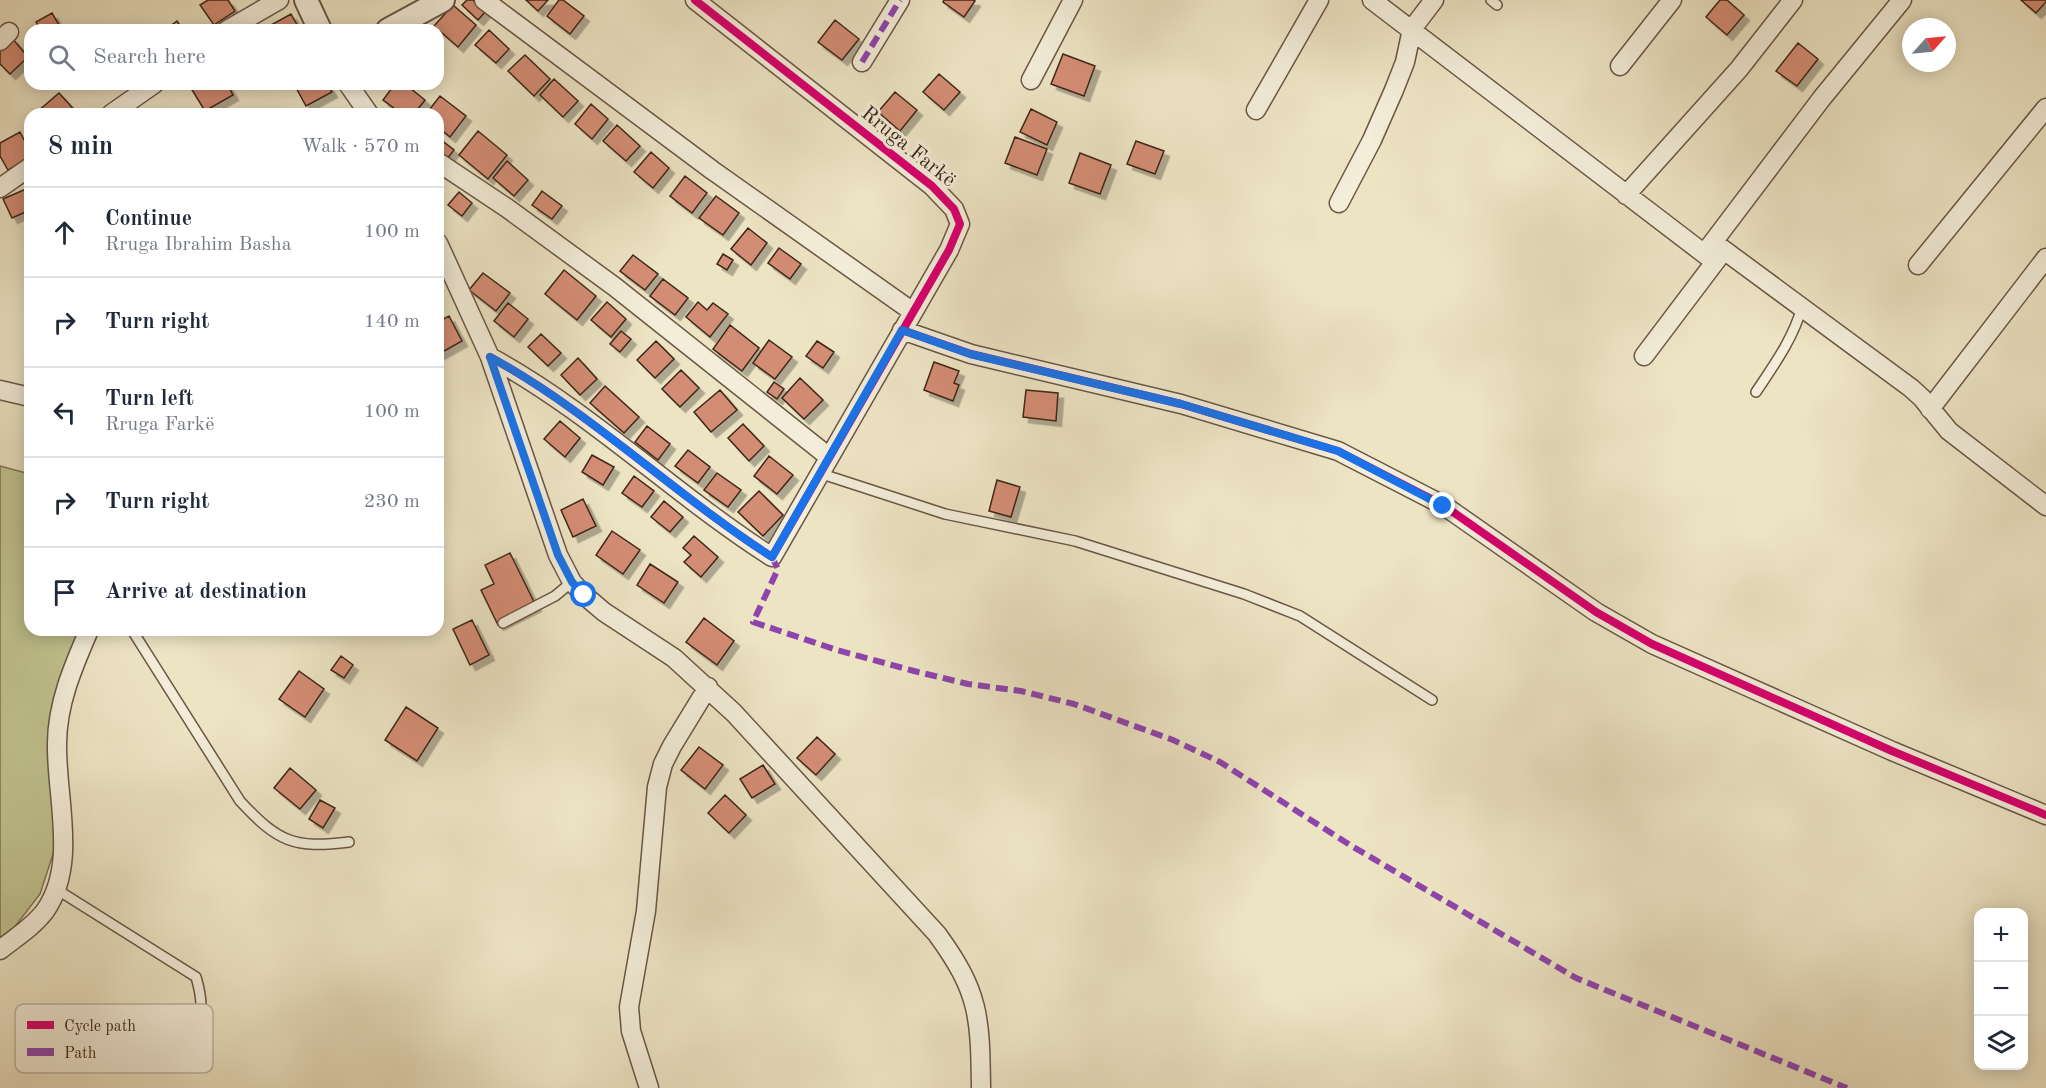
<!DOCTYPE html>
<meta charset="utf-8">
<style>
body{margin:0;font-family:"Old Standard TT",serif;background:#f6f6f7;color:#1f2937}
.controls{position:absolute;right:18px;bottom:18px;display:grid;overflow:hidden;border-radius:12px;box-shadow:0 3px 15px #0003}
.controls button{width:54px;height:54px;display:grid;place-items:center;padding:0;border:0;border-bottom:2px solid #e0e1e3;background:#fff;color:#1f2937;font:30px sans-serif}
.compass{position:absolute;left:1902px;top:18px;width:54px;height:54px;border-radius:50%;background:#fff;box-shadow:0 3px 15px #0003;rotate:63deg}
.stop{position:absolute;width:18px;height:18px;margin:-14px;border:4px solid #1a73e8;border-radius:50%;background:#fff}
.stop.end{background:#1a73e8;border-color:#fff;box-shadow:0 2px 6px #0008}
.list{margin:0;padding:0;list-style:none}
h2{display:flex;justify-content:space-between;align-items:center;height:78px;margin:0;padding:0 24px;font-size:26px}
h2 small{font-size:20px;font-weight:400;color:#747a83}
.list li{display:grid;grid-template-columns:39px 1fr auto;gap:18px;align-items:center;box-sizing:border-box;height:90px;padding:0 24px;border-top:2px solid #e0e1e3}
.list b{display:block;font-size:22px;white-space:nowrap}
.list p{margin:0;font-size:20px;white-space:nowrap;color:#747a83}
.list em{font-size:20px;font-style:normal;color:#747a83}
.icon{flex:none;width:33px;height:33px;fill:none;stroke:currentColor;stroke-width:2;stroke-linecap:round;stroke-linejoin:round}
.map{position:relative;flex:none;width:2046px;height:1088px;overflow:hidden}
.search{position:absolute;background:#fff;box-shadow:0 3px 15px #0003;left:24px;top:24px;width:420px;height:66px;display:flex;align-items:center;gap:15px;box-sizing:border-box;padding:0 21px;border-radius:18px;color:#747a83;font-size:22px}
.panel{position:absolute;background:#fff;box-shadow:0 3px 15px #0003;left:24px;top:108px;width:420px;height:528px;border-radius:18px}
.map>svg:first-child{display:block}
</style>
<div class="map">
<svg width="2046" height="1088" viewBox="0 0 2046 1088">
<defs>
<filter id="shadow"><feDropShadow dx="5.5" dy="5.5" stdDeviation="0" flood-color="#0004"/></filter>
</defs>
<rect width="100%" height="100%" fill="#ede4c4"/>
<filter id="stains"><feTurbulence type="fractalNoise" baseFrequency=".00333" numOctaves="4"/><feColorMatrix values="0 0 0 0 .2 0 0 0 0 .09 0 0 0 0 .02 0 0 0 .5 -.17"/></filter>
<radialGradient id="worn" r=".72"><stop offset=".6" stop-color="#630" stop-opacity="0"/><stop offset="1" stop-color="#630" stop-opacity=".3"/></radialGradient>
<path fill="#c0c28f" stroke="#7f7454" stroke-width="1.5" d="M0,466L30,474V630H83L65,669L57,842L40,894L0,946Z"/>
<path fill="#d48d75" stroke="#3e2719" stroke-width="1.5" filter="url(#shadow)" d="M208,0H228L235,11L214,25L200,5Z
M467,0H473L485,12L478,20L462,5Z
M526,0H548L538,11Z
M559,0H563L584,16L570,34L547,16Z
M944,0H973L975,1L964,17L943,2Z
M1720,0H1727L1744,15L1727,35L1706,17Z
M2021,0H2046V2L2036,13Z
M453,5L476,25L458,47L434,26Z
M52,13L62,30H41L36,22Z
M291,14L300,30H274L271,25Z
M835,20L859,39L842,60L818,42Z
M177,21L183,30H165Z
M489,30L509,49L496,63L475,45Z
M12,38L28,57L10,74L0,64V49Z
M1798,43L1818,59L1797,86L1776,71Z
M1063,54L1095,66L1084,96L1051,84Z
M525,55L550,79L534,96L508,71Z
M939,74L960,92L944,110L923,92Z
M554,79L578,101L563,117L540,95Z
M227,84L233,95L205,111L189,85Z
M294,84H327L332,92L306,106Z
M395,84H405L425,100L414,114H402L383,100Z
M895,92L917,110L900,131L878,112Z
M59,93L78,114H41L38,111Z
M440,96L466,116L450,137L438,127V114H426Z
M591,104L608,119L592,139L575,124Z
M1031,109L1057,122L1047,145L1020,132Z
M617,125L640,146L626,161L603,141Z
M478,131L507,155L488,179L459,155Z
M20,132L30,151V158L8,170L0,156V143Z
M1015,137L1047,149L1037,175L1005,163Z
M440,139L454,150L444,163L438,158Z
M1136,141L1164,151L1155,174L1127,164Z
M651,152L669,168L653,188L634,172Z
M1080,153L1111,165L1100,194L1069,183Z
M507,161L528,180L514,196L493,178Z
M685,176L707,193L692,213L670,196Z
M26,189L30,197V210L12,218L3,199Z
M542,191L562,206L552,219L532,205Z
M459,192L472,203L462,216L448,205Z
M716,196L739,213L723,235L699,218Z
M748,228L767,243L751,265L731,249Z
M779,248L801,264L790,279L768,263Z
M723,254L733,260L727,270L717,264Z
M633,255L658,274L645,290L620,271Z
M564,270L596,296L577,320L545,294Z
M483,273L510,293L496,311L469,290Z
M663,279L688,298L675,315L650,296Z
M607,302L626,319L611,337L591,320Z
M698,302L707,310L713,303L728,314L710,337L686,317Z
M508,303L528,319L514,337L494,321Z
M449,316L462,341L439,354L438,322Z
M730,325L759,348L742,371L713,349Z
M621,331L631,339L620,352L610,344Z
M541,334L561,353L548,366L528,347Z
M769,340L792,357L775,379L753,363Z
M656,341L674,359L655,378L637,360Z
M817,341L834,352L823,368L806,356Z
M578,358L597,379L580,395L561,375Z
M934,362L959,371L954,383L959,385L953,401L924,390Z
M681,370L699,388L680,407L662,389Z
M800,378L823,400L804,419L782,398Z
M774,382L784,389L777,399L767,392Z
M605,386L639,417L624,433L590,403Z
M720,390L737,410L711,432L694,412Z
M1026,390L1058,393L1056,421L1023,417Z
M560,421L580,438L565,457L544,439Z
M743,424L764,446L749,461L728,438Z
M647,426L670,444L658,460L635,442Z
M688,450L710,467L698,483L675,466Z
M592,455L614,467L603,485L582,472Z
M769,456L793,475L777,494L754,476Z
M717,473L741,490L728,507L704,490Z
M634,476L654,491L642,507L622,493Z
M997,480L1020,487L1011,517L989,511Z
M759,491L783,515L763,536L738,512Z
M583,499L596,526L573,537L561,510Z
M664,501L683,517L670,532L651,517Z
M612,531L640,550L623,574L596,555Z
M694,536L718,557L701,577L684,562L691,555L683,548Z
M510,553L536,606L498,625L481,590L494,584L485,565Z
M650,564L678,582L664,603L637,585Z
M704,618L734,641L717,665L686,642Z
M472,620L489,655L470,665L453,629Z
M341,656L353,665L344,678L331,670Z
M299,671L324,689L305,717L279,699Z
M406,707L438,728L417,761L385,740Z
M817,737L835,754L816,775L797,758Z
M699,747L723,765L705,789L681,770Z
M763,765L775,784L752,798L740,779Z
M290,768L316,790L300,809L274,788Z
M725,795L746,815L729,833L708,813Z
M320,800L335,808L323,828L309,819Z"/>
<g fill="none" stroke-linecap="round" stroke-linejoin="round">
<g stroke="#6a5644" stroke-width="12">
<path id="service" d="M1491,0L1497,5
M1756,392C1774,365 1793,339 1802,307
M819,473L945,514L1075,541L1244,594L1300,616L1432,700
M503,623L555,596L572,582
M132,630L240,801C278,842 294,849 349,842
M56,889L196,977C207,1014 199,1026 186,1061"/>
</g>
<g stroke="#6a5644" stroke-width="21">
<path id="minor" d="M484,0L712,170L913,312
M1372,0L1715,262
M227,30L279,0
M0,41L9,32
M862,62L900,0
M1620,66L1672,0
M1031,80L1073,0
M348,84L369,114
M1256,110L1319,0
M111,114L154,84
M438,162L507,208L615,287L829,457
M0,188L30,167
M1626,195L1739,69L1793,0
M1339,203L1372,140L1394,90L1405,62L1412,29L1434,0
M1713,242L1911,388L1922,398L1949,431L2046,506
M438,243L490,357L558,555L572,582L584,595L604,612L674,658L734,713L937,934C980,993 980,1017 981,1088
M1707,250L1822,98L1902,0
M1918,265L2046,108
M902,330L971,354L1181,404L1338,451L1443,505L1596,612L1652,644L1892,751L2046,815
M1644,356L1721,254
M490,357C591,412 675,495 772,557L949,250L960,224L954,209L932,186L695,0
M0,390L30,397
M1930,409L2046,258
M0,950C15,938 33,927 45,911C78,864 56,797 57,744C57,704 73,667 89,630
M649,1088L631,1031L629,1007L646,911L657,787L663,764L672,746L708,687"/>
</g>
<g stroke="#6a5644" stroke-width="26">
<path id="tertiary" d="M306,0L320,30
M388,30L443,0"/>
</g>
<use href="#service" stroke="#f3edd9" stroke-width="9"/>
<use href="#minor" stroke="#f3edd9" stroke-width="18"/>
<use href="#tertiary" stroke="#f3edd9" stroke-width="22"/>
<path stroke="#8e44ad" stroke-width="6" stroke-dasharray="12 6" stroke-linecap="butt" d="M862,62L900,0
M772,557L778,569L753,622L837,650L914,671L968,684L1021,691L1074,704L1173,740L1220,762L1350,845L1576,978L1847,1088"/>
<g stroke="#f3edd9" stroke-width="11">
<path id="cycleway" d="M902,330L971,354L1181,404L1338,451L1443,505L1596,612L1652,644L1892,751L2046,815
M490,357C591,412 675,495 772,557L949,250L960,224L954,209L932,186L695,0"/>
</g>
<use href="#cycleway" stroke="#d6006c" stroke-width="8"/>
</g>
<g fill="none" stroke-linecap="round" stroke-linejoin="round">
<path stroke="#1a73e8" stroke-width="8" d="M584,595L572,582L558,555L490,357C591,412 675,495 772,557L902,330L970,354L1181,404L1338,451L1443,506"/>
</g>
<g text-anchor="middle" stroke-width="6" stroke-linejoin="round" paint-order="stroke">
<g font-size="21" fill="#3e2719" stroke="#f3edd9">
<text transform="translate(909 146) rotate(39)" y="7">Rruga Farkë</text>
</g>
</g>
<rect x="15" y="1004" width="198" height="69" rx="9" fill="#f3edd9" stroke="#bdb29f" stroke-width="1.5"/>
<rect x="27" y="1021" width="27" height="8" fill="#d6006c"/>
<rect x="27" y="1048" width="27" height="8" fill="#8e44ad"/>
<g font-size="16" fill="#3e2719">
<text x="64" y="1031">Cycle path</text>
<text x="64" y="1058">Path</text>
</g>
<rect width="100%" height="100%" filter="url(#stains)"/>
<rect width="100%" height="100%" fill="url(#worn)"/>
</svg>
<div class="controls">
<button>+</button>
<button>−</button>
<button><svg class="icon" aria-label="layers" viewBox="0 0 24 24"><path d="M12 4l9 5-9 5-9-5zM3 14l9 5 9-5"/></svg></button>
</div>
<svg class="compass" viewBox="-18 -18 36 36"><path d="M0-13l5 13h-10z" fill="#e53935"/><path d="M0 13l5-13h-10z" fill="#747a83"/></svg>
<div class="stop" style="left:584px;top:595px"></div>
<div class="stop end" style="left:1443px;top:506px"></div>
<div class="search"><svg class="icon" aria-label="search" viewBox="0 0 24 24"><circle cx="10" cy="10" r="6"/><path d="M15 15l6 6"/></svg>Search here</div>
<section class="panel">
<h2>8 min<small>Walk · 570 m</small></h2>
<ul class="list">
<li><svg class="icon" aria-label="ahead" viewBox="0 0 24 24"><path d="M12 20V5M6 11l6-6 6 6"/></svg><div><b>Continue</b><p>Rruga Ibrahim Basha</p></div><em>100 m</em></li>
<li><svg class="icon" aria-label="right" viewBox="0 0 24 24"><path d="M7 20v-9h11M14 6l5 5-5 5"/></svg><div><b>Turn right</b></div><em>140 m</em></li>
<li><svg class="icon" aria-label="left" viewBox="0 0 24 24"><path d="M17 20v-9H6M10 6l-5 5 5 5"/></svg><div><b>Turn left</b><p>Rruga Farkë</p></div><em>100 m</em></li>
<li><svg class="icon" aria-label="right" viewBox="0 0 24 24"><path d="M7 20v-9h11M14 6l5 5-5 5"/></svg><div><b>Turn right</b></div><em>230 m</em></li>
<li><svg class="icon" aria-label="arrive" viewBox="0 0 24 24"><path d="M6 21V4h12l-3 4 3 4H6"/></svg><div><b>Arrive at destination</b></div></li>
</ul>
</section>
</div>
